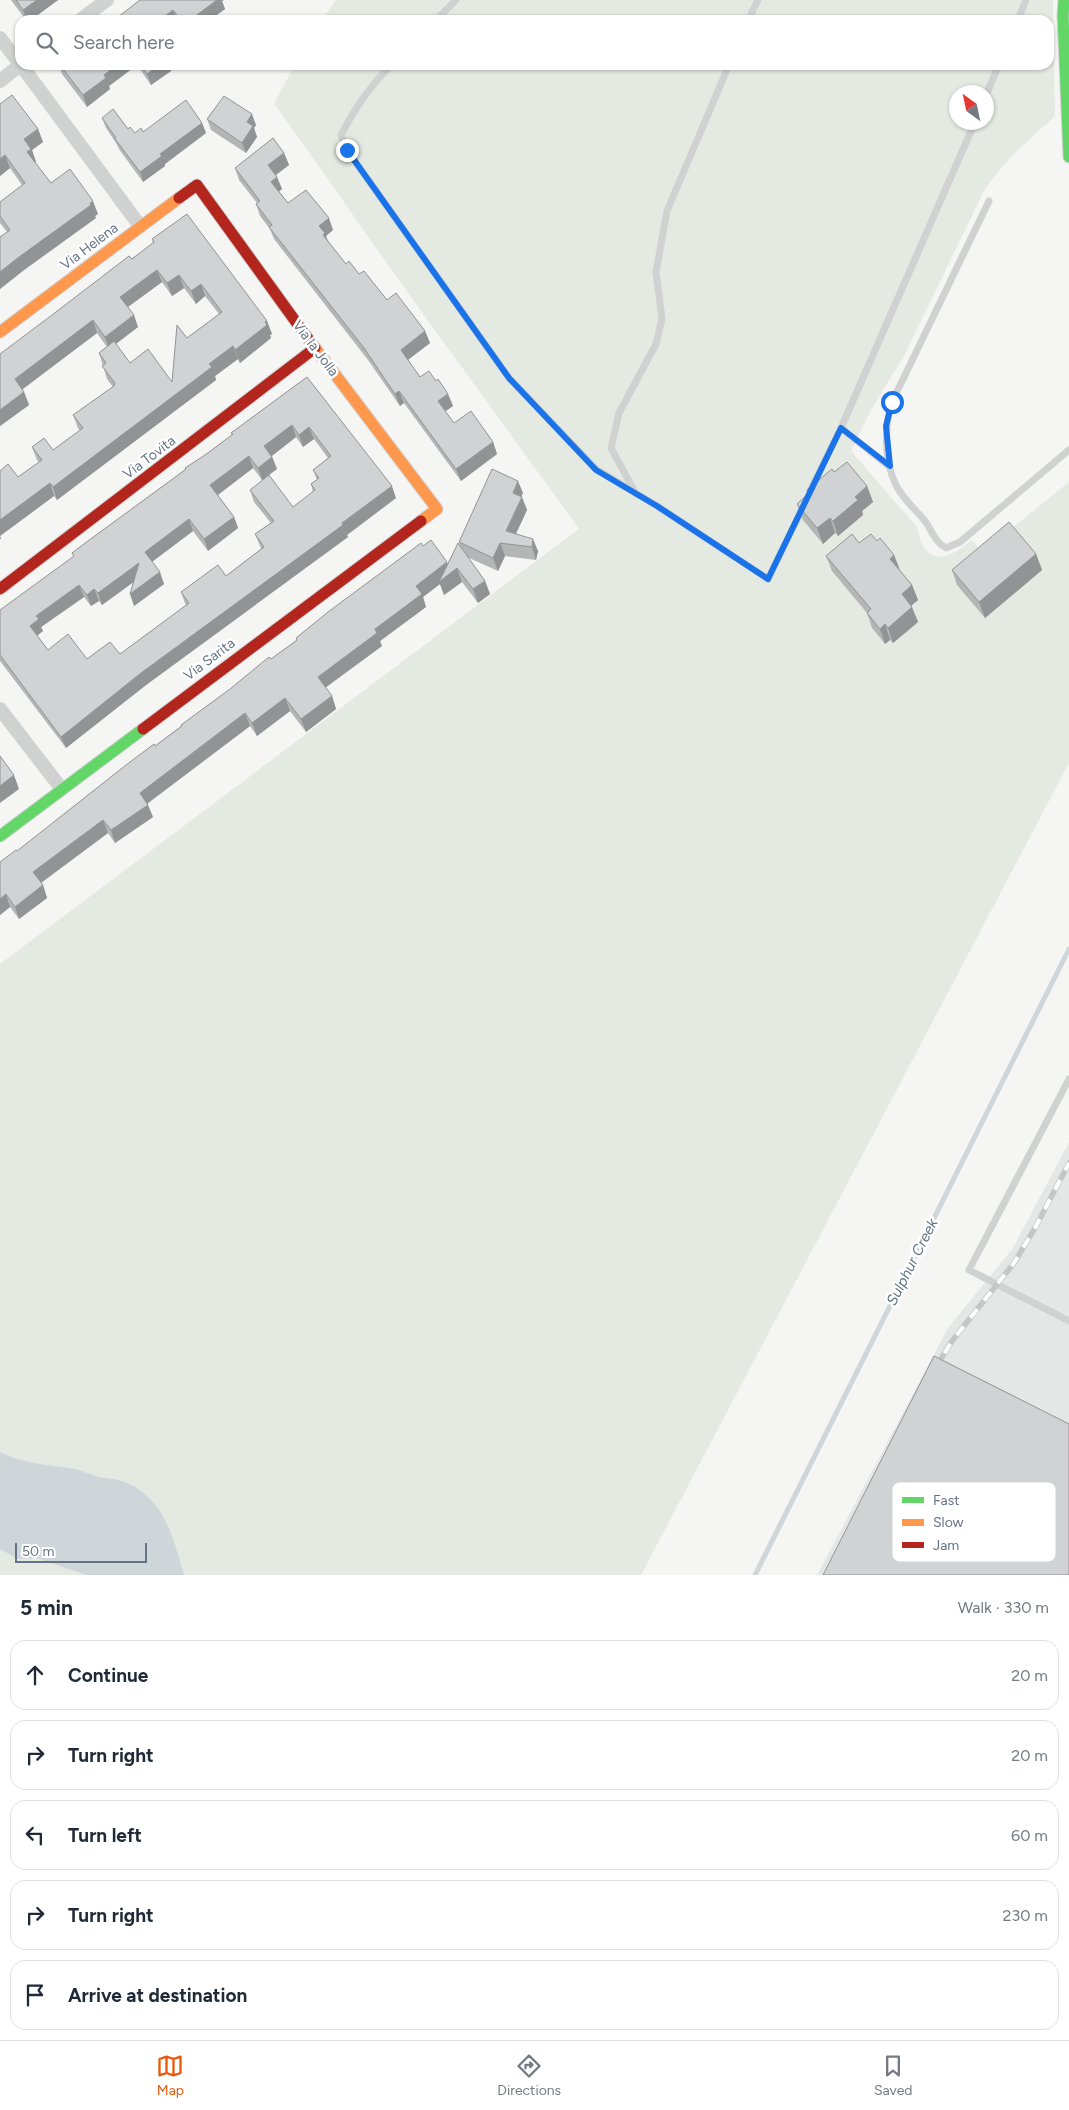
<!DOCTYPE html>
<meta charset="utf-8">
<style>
body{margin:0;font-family:Figtree,sans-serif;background:#f6f6f7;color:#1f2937}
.compass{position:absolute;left:949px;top:85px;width:45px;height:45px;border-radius:50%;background:#fff;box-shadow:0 1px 4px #0004;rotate:327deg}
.scale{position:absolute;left:15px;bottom:12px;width:132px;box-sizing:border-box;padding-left:5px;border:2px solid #657285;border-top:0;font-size:14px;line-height:18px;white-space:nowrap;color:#657285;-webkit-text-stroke:4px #fff;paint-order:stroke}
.stop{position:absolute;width:15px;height:15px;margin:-11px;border:4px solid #1a73e8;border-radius:50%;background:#fff}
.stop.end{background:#1a73e8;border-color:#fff;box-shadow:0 1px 5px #0008}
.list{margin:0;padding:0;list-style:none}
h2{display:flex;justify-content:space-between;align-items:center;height:65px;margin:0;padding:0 20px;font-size:21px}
h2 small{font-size:16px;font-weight:400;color:#747a83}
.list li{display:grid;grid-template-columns:32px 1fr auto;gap:15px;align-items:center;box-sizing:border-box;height:70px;margin:0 10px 10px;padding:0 10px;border:1px solid #e0e1e3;border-radius:15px}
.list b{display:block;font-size:19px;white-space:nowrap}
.list em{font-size:16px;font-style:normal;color:#747a83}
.icon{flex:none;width:28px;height:28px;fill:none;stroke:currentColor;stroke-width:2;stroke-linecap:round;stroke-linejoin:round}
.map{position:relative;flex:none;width:1069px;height:1575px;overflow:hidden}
.search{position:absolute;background:#fff;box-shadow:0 1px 4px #0004;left:15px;right:15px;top:15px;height:55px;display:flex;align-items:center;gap:12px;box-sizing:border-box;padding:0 18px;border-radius:15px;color:#747a83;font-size:19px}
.sheet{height:465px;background:#fff}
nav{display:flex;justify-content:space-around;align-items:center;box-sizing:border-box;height:70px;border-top:1px solid #e0e1e3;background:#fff;font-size:14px;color:#747a83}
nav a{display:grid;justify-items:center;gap:2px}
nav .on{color:#ea580c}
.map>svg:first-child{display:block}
</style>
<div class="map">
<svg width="1069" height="1575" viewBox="0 0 1069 1575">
<rect width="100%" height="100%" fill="#f5f6f4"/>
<path fill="#e5e7e7" d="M1069,1142V1575H817L948,1328L1013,1248Z"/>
<path fill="#e4e9e2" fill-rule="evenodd" d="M336,0H1053L1055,116C1028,141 1001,163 982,195L903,358L872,408L851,451L917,527C924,564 944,563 969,542L973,541L982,552L1069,482V763L641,1575H0V964L579,529L408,293L274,103L295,65H1049V20H321ZM956,92H986V122H956Z"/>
<path fill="#cfd6da" d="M0,1452C22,1463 46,1465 70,1468C81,1470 89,1474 99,1477C106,1479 115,1478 122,1481C164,1496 173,1537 184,1575H86L37,1558L18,1559L0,1549Z"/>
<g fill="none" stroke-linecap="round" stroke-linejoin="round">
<path stroke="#cfd6da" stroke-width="5" d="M755,1575L1069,949"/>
<g stroke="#d1d3d3" stroke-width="13">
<path id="fast" d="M1064,0L1063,16L1069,157
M0,836L143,729"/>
</g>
<g stroke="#d1d3d3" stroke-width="13">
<path id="slow" d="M0,332L179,198
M309,340L437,509L421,521"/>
</g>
<g stroke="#d1d3d3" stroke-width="13">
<path id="jam" d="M179,198L197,185L309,340
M0,589L315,348
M143,729L421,521"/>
</g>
<path stroke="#d0d1d1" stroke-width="7" d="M436,20L456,0
M748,20L758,0
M1018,20L1026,0
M391,65C370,86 354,109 341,135L347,150L509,378L596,469L657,506L768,579L804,505
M986,95L999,65
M989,201L892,402C884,427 884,461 896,485C902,498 916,510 925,521C932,531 935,542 946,548L960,542L1069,450
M841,428L975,122
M810,491L841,428L890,467
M636,494L611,448L619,413L656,344L662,319L656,272L667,211L729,65
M1069,1079L969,1270L1069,1321"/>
<path stroke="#d0d1d1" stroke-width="14" d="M80,20L107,0
M0,38L20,64
M21,65L140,226
M0,81L20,65
M0,709L61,788"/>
<use href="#fast" stroke="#63d668" stroke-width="11"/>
<use href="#slow" stroke="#ff974d" stroke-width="11"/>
<use href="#jam" stroke="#b3261e" stroke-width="11"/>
<g stroke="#c5c6c6" stroke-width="5.5">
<path id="rail" d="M933,1372L952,1341L1014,1263L1035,1228L1069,1163"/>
</g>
<use href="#rail" stroke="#fff" stroke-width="4" stroke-dasharray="11" stroke-linecap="butt"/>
</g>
<path fill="#b4b5b5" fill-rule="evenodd" d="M11,0H58L31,20H26Z
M140,0H224L222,1L225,9L210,20H114Z
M59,65H169L171,71L151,85L137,65L109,86L110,89L87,107L62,74Z
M0,104L38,129L43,142L32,150L36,162L35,163L51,183L98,214L95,216L96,218L24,270L0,289V237L7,232L0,223V202L22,185L10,168L0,176Z
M102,118L135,133L202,123L206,133L165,164V166L143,182L119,149L116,143L106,128Z
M207,119L256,125L254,128L257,137L246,153L211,130Z
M284,153L289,165L276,175L282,189L279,191L288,203L333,230L326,236L328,241L346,264L359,274L387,300L425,331L430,343L408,360L420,377L436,381L448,394L453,406L445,411L454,423L493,442L497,454L461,481L404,403L400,406L368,360L274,239L270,229L260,216L256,204L257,203L239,180L235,168Z
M152,239L267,321L272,334L270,335L271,338L240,363L238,359L215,376L216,380L57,500L54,496L15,525L0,536L1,539H0V471L18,477L39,462L37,460L32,447L53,450L80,431L78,428L73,415L113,387L107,379L99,353L107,347L97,333L22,389L24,392L29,405L0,426V354L153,243ZM162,282L172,296L184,288L196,304L205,296L219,314L187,338L172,382L130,363L116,344L138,327L128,307Z
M307,377L396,498L347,535L348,537L146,685L66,748L0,661V610L74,557L72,553L232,435L231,433ZM296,437L303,447L314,439L328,458L313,470L317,480L311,484L313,492L293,507L250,490L254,502L271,523L255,534L260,546L261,549L226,576L181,592L186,606L120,654L87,659L48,650L37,636L43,631L41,627L84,597L91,606L99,601L102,605L134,582V606L164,584L152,562L193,531L208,551L238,528L234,517L218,495L253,468L262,480L277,469L272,456Z
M834,472L867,486L873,502L862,511L863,515L838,536L835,533L823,544L803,520L797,504L808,494L807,490Z
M523,493L521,497L527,510L516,534L538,551L536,560L505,556L498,571L467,557L485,581L490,594L478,603L462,582L444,595L440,584L423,597L426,607L380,641L382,646L325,688L332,696L336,709L306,732L290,711L257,736L250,726L147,804L153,817L115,843L108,833L41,883L43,885L47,898L19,919L10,907L0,915L17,851L181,726V725L297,640L296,638L423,546L448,564L460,547L459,542Z
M877,541L894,555L899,570L912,585L918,600L911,606L918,622L893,643L890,640L885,644L872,628L867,613L832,571L826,556L859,543Z
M1036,554L1042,570L985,618L957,585L952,570Z"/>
<path fill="#929394" d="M37,0H58L31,20H27L23,10Z
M217,0H224L222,1L225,9L210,20H190Z
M173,10L177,20H160Z
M117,65H137L109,86L110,89L87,107L83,95L104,75Z
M159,65H169L171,71L151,85L147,74Z
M252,114L256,125L254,128L257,137L246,153L242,143L247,122Z
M202,123L206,133L165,164V166L143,182L140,172L160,154Z
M38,129L43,142L32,150L36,162L32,165L27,152L24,139Z
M284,153L289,165L273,177L268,165Z
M5,155L10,168L0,176V159Z
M277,177L282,189L276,194L271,182Z
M93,201L98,214L95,216L96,218L24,270L0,289V272L19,257Z
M329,218L333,230L326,236L329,245L327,247L319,226Z
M157,270L162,282L125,309L120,297Z
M179,275L184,288L172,296L167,283Z
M201,284L205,296L196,304L191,291Z
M134,315L138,327L109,349L105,337Z
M93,320L97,333L19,392L15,379Z
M267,321L272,334L270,335L271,338L240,363L235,350Z
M425,331L430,343L405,362L401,350Z
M233,346L238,359L215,376L216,380L57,500L53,487L209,364Z
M399,391L404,403L400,406L395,394Z
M24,392L29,405L0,426V410Z
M448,394L453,406L443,413L438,401Z
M292,425L296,437L269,458L264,446Z
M309,427L314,439L303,447L299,435Z
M493,442L497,454L461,481L456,469Z
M249,456L253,468L215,497L210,485Z
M272,457L277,469L262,480L258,468Z
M518,481L523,493L517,505L513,493Z
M50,483L54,496L0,536L1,539H0V520Z
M392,486L396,498L347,535L348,537L146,685L66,748L61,737L141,673Z
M867,486L873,502L862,511L863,515L838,536L833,521L855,497Z
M522,497L527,510L511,544L506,531Z
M234,517L238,528L208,551L204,539Z
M830,518L835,533L823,544L817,528Z
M189,519L193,531L149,564L145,552Z
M533,539L538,551L536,560L532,547Z
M500,543L505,556L498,571L493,558Z
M1036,554L1042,570L985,618L979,602Z
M894,555L900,570L890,559Z
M447,562L451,573L457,568L462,582L444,595L440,584L423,597L426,607L380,641L382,646L322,690L318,677L375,629L416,586Z
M139,563L144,574L102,605L98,593Z
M160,572L164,584L134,606L130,594Z
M485,581L490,594L478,603L473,589Z
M79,585L84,597L41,627L43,631L34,638L30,626L36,616Z
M912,585L918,600L907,609L902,594Z
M94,589L99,601L91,606L87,595Z
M912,607L918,622L893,643L888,628Z
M885,624L890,640L885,644L880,629Z
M332,696L336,709L306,732L301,719Z
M285,698L290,711L257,736L252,723Z
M245,713L250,726L144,806L140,793Z
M14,775L19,789L0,803V786Z
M148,805L153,817L115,843L111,830Z
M103,820L108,833L38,885L33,872Z
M43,885L47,898L19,919L15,907Z
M6,894L10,907L0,915V899Z"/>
<path fill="#d1d2d3" stroke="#929394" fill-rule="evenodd" d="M16,0H37L23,10Z
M140,0H217L190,20H181L173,10L160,20H114Z
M60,65H117L104,75L106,78L83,95Z
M140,65H159L147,74Z
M12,95L38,129L24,139L31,149L27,152L51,183L70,169L93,201L90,203L91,205L19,257L0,272V237L10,230L0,216V202L25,183L5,155L0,159V104Z
M224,96L252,114L247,122L253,126L242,143L207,119Z
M186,100L202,123L160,154L162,156L140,172L115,139L116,138L102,118L113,109L128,129L130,127L135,133L141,128L143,132Z
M273,138L284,153L268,165L277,177L271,182L288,203L306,190L329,218L319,226L325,233L323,235L346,264L349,261L359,274L364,271L387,300L396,293L425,331L401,350L420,377L429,371L436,381L438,379L448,394L438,401L454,423L471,411L493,442L456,469L399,391L395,394L364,348L269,227L272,225L256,204L260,201L235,168Z
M187,214L267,321L265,322L267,325L235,350L233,346L209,364L212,367L53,487L50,483L0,520V471L8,464L18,477L42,460L32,447L44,438L53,450L83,428L73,415L114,386L115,383L102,366L106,363L99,353L114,341L130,363L148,349L172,382L177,325L187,338L222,312L201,284L191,291L179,275L167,283L157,270L120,297L134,315L105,337L93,320L15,379L24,392L0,410V354L52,315L129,256L132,259L154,242L152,239Z
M307,377L392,486L342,523L343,525L141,673L61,737L0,655V610L74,556L72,553L92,538L174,478L186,469L185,468L208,453L233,434L231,433ZM292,425L299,435L309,427L331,456L313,470L319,478L311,484L315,490L293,507L269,475L250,490L274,521L255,534L264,547L226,576L218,565L181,592L189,603L120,654L110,642L87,659L68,634L48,650L30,626L39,619L36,616L79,585L87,595L94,589L98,593L139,563L130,594L160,572L145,552L189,519L204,539L234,517L210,485L249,456L258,468L272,457L264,446Z
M847,462L867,486L855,497L858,500L833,521L830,518L817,528L797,504L809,493L807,490L832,469L834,472Z
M492,469L518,481L513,493L522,497L506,531L533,539L532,547L500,543L493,558L459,542Z
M1009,522L1036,554L979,602L952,570Z
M852,534L859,543L871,534L877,541L880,538L894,555L890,559L912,585L902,594L912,607L888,628L885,624L880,629L867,613L871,609L826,556Z
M431,540L447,562L416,586L422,594L375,629L377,633L318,677L332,696L301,719L285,698L252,723L245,713L140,793L148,805L111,830L103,820L33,872L43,885L15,907L6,894L0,899V862L16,850L17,851L126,765L154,744L155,746L182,726L181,725L230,689L269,657L271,659L297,640L296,638L328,612L421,543L423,546Z
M458,543L485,581L473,589L457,568L439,582Z
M0,756L14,775L0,786Z
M934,1356L1069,1424V1575H823Z"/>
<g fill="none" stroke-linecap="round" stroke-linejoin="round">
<path stroke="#1a73e8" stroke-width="6" d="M347,150L509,378L596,470L657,506L768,579L841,428L890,466L886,426L892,402"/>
</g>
<g text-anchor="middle" stroke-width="5" stroke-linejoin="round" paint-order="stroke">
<g font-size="14" fill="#657285" stroke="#fff">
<text transform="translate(89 246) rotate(-37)" y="5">Via Helena</text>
<text transform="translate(316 348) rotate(53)" y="5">Via la Jolla</text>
<text transform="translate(149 457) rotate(-37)" y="5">Via Tovita</text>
<text transform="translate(209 659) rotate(-37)" y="5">Via Sarita</text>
</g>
<g font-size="15" font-style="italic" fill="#607482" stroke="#fff">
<text transform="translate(912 1262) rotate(-63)" y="5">Sulphur Creek</text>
</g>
</g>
<rect x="892" y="1482" width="164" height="80" rx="8" fill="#fff" stroke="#d1d5da" stroke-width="1"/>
<rect x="902" y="1497" width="22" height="6" fill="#63d668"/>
<rect x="902" y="1519" width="22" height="7" fill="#ff974d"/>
<rect x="902" y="1542" width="22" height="6" fill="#b3261e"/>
<g font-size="14" fill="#657285">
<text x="933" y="1505">Fast</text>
<text x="933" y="1527">Slow</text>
<text x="933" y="1550">Jam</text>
</g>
</svg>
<svg class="compass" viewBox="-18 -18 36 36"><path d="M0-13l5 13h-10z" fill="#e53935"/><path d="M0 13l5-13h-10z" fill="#747a83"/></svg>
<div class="scale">50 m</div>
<div class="stop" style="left:892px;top:402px"></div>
<div class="stop end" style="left:347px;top:150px"></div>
<div class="search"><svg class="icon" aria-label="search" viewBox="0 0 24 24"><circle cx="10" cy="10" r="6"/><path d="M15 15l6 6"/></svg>Search here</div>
</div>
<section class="sheet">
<h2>5 min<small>Walk · 330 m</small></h2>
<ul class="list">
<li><svg class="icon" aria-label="ahead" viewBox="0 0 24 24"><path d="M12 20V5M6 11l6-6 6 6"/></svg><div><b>Continue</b></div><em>20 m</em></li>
<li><svg class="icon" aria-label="right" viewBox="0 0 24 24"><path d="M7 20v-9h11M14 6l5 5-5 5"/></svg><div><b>Turn right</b></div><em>20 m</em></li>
<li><svg class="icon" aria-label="left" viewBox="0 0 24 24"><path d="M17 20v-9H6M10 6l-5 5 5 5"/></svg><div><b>Turn left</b></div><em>60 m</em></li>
<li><svg class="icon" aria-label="right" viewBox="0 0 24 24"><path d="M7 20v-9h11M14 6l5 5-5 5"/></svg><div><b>Turn right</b></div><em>230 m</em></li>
<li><svg class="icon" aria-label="arrive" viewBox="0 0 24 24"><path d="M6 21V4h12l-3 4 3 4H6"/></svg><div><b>Arrive at destination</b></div></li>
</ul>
</section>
<nav>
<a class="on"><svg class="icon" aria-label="map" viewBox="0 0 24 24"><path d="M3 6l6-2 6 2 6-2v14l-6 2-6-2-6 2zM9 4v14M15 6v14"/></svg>Map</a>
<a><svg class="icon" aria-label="directions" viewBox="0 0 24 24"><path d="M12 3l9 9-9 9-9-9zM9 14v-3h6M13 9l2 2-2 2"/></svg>Directions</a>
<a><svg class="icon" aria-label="saved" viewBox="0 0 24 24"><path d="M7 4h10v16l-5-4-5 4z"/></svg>Saved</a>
</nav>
